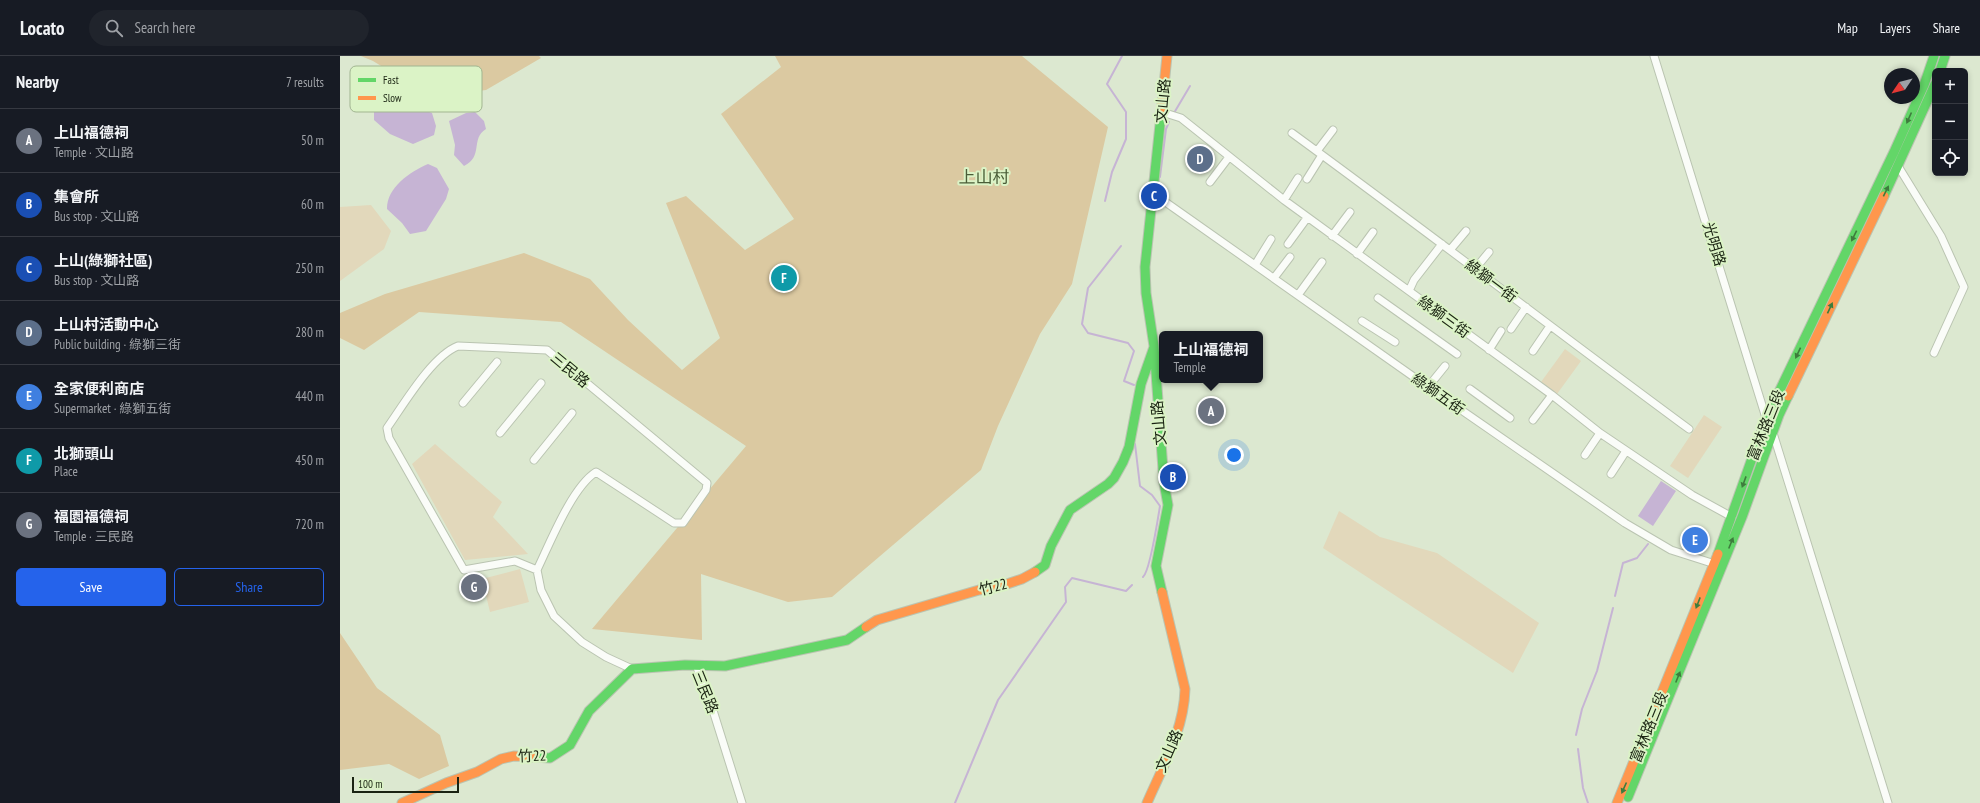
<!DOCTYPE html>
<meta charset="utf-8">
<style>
body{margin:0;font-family:"PT Sans Narrow","Noto Sans TC",sans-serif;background:#20242c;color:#f1f3f6}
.controls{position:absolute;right:12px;top:12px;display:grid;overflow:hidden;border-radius:6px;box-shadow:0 2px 6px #0003}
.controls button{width:36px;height:36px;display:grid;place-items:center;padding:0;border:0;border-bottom:1px solid #363941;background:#171b24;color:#f1f3f6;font:20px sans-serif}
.compass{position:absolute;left:1544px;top:12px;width:36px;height:36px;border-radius:50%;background:#171b24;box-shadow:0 2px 6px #0003;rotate:235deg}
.scale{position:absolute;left:12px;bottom:10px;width:107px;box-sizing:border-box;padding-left:4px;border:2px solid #1a2312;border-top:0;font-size:11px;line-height:14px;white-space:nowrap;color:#1a2312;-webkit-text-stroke:3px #dbf3c6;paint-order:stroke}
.you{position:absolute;left:894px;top:399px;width:14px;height:14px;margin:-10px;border:3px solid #fff;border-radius:50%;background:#1a73e8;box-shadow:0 0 0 6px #1a73e833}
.badge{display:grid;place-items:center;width:26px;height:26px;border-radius:50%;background:#2563eb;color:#fff;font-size:13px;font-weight:700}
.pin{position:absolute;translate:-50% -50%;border:2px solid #fff;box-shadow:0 1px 4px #0006}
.popup{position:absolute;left:819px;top:275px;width:104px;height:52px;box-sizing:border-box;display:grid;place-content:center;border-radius:6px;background:#171b24;filter:drop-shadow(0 1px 3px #0005);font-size:13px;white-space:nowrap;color:#9ea1a6}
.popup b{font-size:15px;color:#f1f3f6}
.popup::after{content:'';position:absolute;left:50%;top:100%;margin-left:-8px;border:8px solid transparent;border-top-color:#171b24}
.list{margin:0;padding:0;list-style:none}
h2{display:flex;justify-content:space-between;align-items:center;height:52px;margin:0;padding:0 16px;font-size:17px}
h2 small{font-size:13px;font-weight:400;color:#9ea1a6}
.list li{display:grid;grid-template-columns:26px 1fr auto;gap:12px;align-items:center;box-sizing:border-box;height:64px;padding:0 16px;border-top:1px solid #363941}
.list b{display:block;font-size:15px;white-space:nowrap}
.list p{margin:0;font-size:13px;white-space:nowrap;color:#9ea1a6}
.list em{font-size:13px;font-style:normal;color:#9ea1a6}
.actions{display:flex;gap:8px;padding:12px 16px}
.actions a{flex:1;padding:9px 0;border:1px solid #2563eb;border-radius:6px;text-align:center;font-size:14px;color:#2563eb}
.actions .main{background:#2563eb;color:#fff}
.icon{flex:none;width:22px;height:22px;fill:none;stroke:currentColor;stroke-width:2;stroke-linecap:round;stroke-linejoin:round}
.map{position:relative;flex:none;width:1640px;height:747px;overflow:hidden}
header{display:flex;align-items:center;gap:24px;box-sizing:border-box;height:56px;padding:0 20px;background:#171b24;border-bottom:1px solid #363941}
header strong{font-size:19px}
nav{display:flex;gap:22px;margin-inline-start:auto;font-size:14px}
.search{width:280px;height:36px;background:#20242c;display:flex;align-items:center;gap:10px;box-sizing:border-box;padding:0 14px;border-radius:22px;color:#9ea1a6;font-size:15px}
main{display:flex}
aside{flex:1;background:#171b24}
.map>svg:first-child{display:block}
</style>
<header>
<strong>Locato</strong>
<div class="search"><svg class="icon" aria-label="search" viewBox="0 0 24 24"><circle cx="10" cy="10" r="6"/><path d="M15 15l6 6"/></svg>Search here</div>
<nav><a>Map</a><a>Layers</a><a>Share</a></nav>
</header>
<main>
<aside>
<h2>Nearby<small>7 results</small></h2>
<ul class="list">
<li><span class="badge" style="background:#6b7280">A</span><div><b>上山福德祠</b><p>Temple · 文山路</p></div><em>50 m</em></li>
<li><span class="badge" style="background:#1a4fb4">B</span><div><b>集會所</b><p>Bus stop · 文山路</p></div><em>60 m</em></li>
<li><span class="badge" style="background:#1a4fb4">C</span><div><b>上山(綠獅社區)</b><p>Bus stop · 文山路</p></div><em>250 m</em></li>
<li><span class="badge" style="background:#5c6f8a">D</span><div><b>上山村活動中心</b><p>Public building · 綠獅三街</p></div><em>280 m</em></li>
<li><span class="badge" style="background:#3f7fe0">E</span><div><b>全家便利商店</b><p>Supermarket · 綠獅五街</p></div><em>440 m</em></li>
<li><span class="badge" style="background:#0f9aa8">F</span><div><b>北獅頭山</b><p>Place</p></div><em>450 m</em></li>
<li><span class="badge" style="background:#6b7280">G</span><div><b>福園福德祠</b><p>Temple · 三民路</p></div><em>720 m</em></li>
</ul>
<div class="actions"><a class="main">Save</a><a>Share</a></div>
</aside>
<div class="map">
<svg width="1640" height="747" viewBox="0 0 1640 747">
<rect width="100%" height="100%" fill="#dce8d0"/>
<path fill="#e2d8bb" d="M31,149L51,175L44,193L0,225V151Z
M1225,293L1241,305L1217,338L1201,326Z
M1364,359L1382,371L1348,422L1330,410Z
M95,388L162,446L153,461L188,498L125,504L72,408Z
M999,455L1040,481L1097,497L1199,567L1173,617L983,492Z
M180,513L189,546L150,556L142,523Z"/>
<path fill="#dbc9a1" d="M21,0H199L201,2L146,34L92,41L33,5Z
M435,0H682L768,71L732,228L700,278L658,370L641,414L492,541L448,546L361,518L362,584L252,573L406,390L221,266L79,256L24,294L0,282V257L45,238L184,197L250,223L288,264L342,314L380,282L326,147L346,140L405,194L454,163L381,58L441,11Z
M0,577L37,632L100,679L109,710L79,723L49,708L0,714Z"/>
<path fill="#c6b4d4" d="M52,43L92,57L96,70L94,79L73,88L50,78L34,64V51L42,46Z
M135,56L144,65L146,73C130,83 144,100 124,110L114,99L115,89L109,65L126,57Z
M88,108L97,112L109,133L106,143L86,175L70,178L62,167L47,153C47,131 70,116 88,108Z
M1321,425L1336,435L1313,470L1298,460Z"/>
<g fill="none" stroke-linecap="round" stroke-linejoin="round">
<path stroke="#c6b4d4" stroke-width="2" d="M834,57L850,30
M820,121L826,73L829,66
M765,145L772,116L786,83V56L767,28L782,0
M781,190L748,232L742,268L748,277L788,287L794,295L784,325L794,329
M795,388L800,430L812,439L820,450C818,462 810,515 803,521
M1275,540L1283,507L1297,502L1308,488
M1236,679L1242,653L1257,615L1273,552
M1238,693L1243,732L1248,747
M615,747L658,644L726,546L725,531L732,522L786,535L792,529"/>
<g stroke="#bac4b1" stroke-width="9">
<path id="street" d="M1314,0L1426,362
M822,56L841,62L944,144L1212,339L1260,377L1352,439L1392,461
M952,77C1085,174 1216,275 1349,373
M977,95L993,74
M1558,110L1601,180L1624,231L1594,297
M967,123L982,99
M870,126L889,101
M944,144L958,122
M824,145L1088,331L1285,467L1331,494L1378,509
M992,180L1010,156
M948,188L967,162
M1110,194L1126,175
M1017,198L1033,176
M915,209L931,183
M1135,213L1149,196
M934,222L950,201
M1069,235L1074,224L1102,188
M958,239L982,206
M1038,242L1117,298
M1022,265L1055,286
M1171,273L1186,251
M1149,294L1161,275
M1193,295L1210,270
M1088,331L1105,310
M1130,333L1170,362
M123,347L157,306
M1193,364L1212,339
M160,377L201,327
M1433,377L1548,747
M1245,399L1260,377
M194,404L232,357
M1271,418L1286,395
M197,514C210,487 232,431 256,416L334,467H343L366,434L367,427L207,294L118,290C92,300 64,348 47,372L49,382L124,514L175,505L197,514L201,534L214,560L242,586L266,601L292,613
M356,609L371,648L402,747"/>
</g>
<g stroke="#bac4b1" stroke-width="11">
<path id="fast" d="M1600,15L1605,0
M821,59L805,211L806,237L814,290L824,427L828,449L816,510L822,536
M1544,140L1595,28
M1378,498L1426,363L1554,96L1584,29L1594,0
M695,516L705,509L711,490L730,454L768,428L774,422L783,406L789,391L801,328L814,291
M194,701L210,702L230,689L249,655L292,613L345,609L385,610L507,584L526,571
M1288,741L1402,461L1439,359L1448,340"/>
</g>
<g stroke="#bac4b1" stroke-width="11">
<path id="slow" d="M821,59L827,0
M1448,340L1544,140
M526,571L537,564L639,534L658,531L682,523L695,516
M62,747L106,727L137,716L161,703L174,700L194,701
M807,747C823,710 844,674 845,633L822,536
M1277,747L1378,498"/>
</g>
<use href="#street" stroke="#fafcf8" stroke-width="7"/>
<use href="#fast" stroke="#63d668" stroke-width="9"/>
<use href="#slow" stroke="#ff974d" stroke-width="9"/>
</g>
<defs><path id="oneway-solid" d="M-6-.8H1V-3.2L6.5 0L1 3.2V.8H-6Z"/></defs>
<g fill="#3e7c3d">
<use href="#oneway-solid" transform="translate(1569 62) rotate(114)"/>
<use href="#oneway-solid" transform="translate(1546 135) rotate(-64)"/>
<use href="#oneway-solid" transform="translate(1514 180) rotate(116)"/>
<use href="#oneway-solid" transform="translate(1490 252) rotate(-65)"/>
<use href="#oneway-solid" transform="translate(1458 297) rotate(115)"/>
<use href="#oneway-solid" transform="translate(1404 426) rotate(110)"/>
<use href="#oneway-solid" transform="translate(1391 487) rotate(-68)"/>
<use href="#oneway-solid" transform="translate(1358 547) rotate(111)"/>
<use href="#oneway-solid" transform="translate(1338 621) rotate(-68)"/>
<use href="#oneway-solid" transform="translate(1284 732) rotate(114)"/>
</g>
<g text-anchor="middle" stroke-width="4" stroke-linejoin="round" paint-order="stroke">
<g font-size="15" fill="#1a2312" stroke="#dbf3c6">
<text transform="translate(823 45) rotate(-85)" y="5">文山路</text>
<text transform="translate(1374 188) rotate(73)" y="5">光明路</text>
<text transform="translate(1151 225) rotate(37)" y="5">綠獅一街</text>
<text transform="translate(1104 261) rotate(36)" y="5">綠獅三街</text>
<text transform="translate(230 314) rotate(40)" y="5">三民路</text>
<text transform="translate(1098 338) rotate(35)" y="5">綠獅五街</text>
<text transform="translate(819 367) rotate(-95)" y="5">文山路</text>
<text transform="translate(1426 369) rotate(-68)" y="5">富林路三段</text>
<text transform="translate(653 531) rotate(-14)" y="5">竹22</text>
<text transform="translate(365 636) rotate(68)" y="5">三民路</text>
<text transform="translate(1309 671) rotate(-68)" y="5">富林路三段</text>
<text transform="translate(829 695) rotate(-66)" y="5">文山路</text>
<text transform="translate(192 700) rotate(-2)" y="5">竹22</text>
</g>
<g font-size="17" fill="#4a5e38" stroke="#dbf3c6">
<text x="644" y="127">上山村</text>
</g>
</g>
<rect x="10" y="10" width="132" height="46" rx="6" fill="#dbf3c6" stroke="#a1b590" stroke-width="1"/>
<rect x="18" y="22" width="18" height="4" fill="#63d668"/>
<rect x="18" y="40" width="18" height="4" fill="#ff974d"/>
<g font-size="11" fill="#1a2312">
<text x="43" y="28">Fast</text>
<text x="43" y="46">Slow</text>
</g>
</svg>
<div class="controls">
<button>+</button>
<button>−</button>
<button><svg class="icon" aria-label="locate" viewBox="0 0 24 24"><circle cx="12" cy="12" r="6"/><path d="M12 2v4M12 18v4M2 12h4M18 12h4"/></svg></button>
</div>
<svg class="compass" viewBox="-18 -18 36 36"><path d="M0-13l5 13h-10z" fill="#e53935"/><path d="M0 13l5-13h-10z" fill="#9ea1a6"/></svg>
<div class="scale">100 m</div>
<div class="you"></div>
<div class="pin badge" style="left:871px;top:355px;background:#6b7280">A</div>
<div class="popup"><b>上山福德祠</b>Temple</div>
<div class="pin badge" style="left:833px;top:421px;background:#1a4fb4">B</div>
<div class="pin badge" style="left:814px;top:140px;background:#1a4fb4">C</div>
<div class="pin badge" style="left:860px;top:103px;background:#5c6f8a">D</div>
<div class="pin badge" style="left:1355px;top:484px;background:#3f7fe0">E</div>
<div class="pin badge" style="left:444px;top:222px;background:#0f9aa8">F</div>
<div class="pin badge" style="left:134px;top:531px;background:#6b7280">G</div>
</div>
</main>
